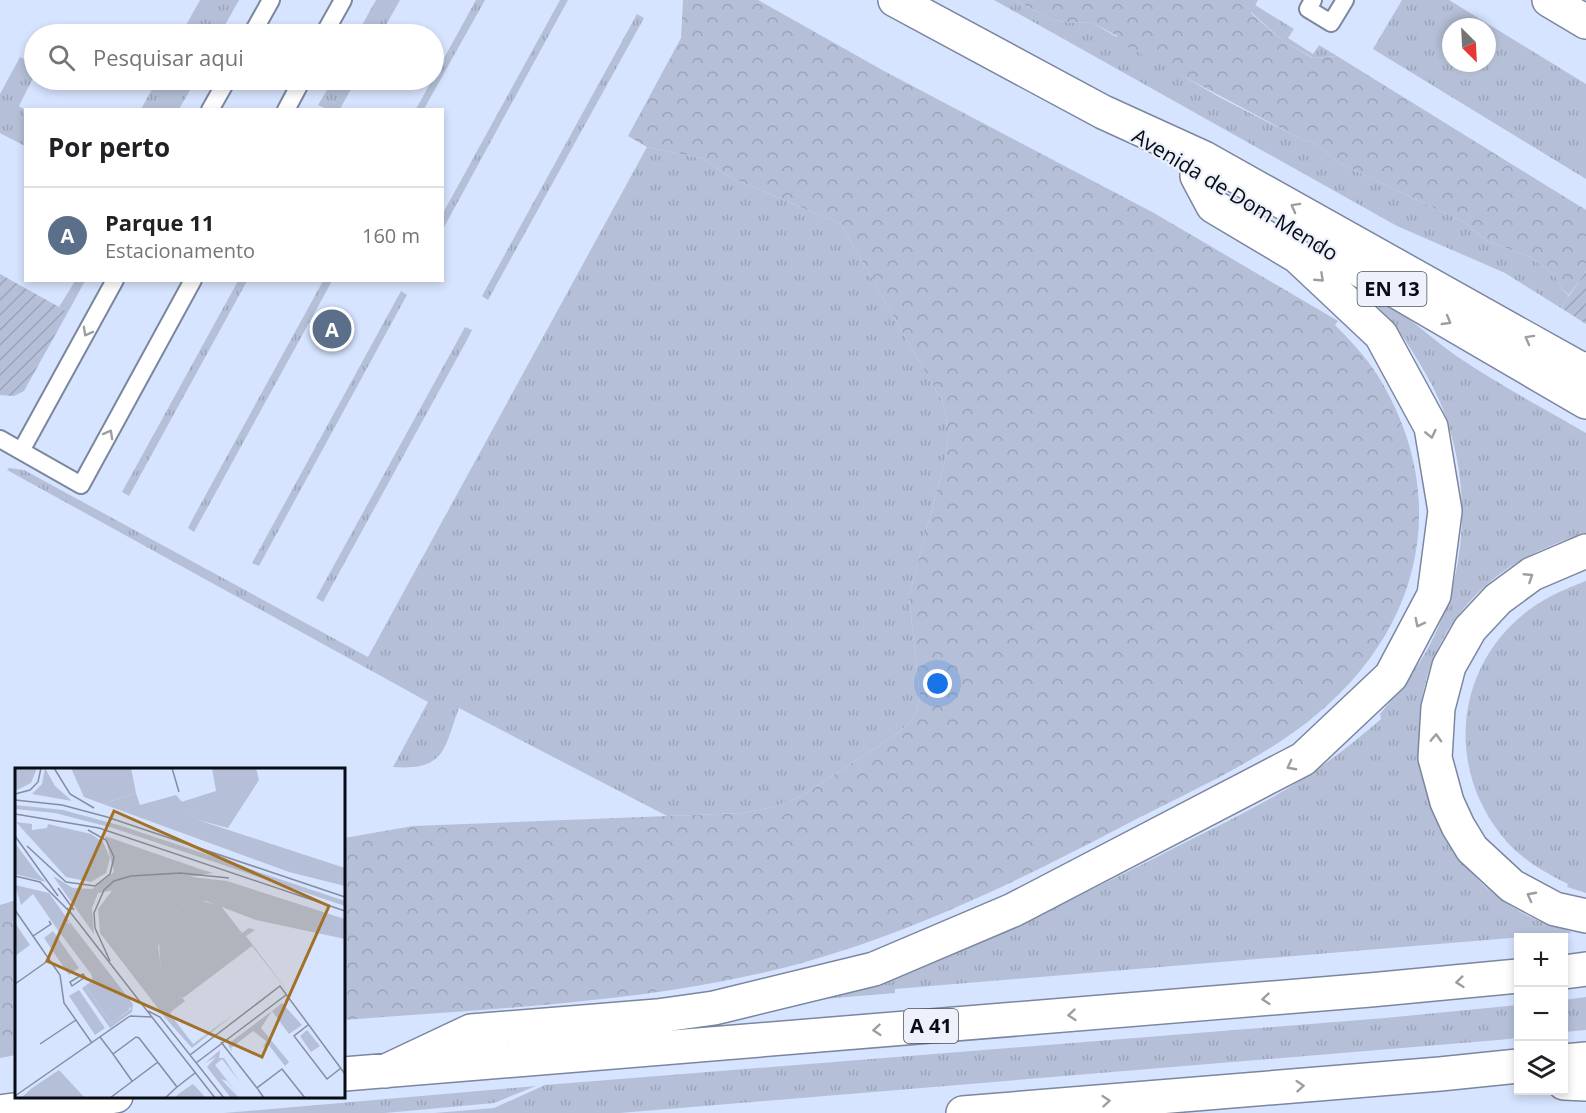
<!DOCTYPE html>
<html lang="pt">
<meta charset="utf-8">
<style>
body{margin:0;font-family:"Open Sans",sans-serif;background:#f2f2f2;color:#202124}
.controls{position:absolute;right:18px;bottom:18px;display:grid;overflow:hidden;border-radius:0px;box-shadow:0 3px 9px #0003}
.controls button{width:54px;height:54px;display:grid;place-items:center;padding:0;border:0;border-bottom:2px solid #e0e0e0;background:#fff;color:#202124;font:30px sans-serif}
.compass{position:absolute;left:1442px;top:18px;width:54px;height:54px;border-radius:50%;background:#fff;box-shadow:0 3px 9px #0003;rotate:156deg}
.you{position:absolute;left:938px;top:684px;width:21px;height:21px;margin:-15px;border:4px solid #fff;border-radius:50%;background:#1a73e8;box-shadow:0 0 0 9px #1a73e833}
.badge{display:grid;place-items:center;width:39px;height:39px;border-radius:50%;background:#0f766e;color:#fff;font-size:20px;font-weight:700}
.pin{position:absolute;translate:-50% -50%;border:3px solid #fff;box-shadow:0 2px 6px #0006}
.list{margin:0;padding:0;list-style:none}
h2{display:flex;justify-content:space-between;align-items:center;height:78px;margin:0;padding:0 24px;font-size:26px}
h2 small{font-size:20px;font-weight:400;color:#757577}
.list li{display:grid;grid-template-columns:39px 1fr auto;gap:18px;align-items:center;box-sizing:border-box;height:96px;padding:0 24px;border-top:2px solid #e0e0e0}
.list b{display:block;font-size:22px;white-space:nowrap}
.list p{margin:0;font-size:20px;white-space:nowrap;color:#757577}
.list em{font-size:20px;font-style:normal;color:#757577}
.icon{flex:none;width:33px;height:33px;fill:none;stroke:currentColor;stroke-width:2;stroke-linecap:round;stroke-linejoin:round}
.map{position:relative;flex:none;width:1586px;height:1113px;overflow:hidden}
.search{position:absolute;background:#fff;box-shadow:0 3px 9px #0003;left:24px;top:24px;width:420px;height:66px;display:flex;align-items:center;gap:15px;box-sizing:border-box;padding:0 21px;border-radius:33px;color:#757577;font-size:22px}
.panel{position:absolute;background:#fff;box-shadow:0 3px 9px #0003;left:24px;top:108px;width:420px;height:174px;border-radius:0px}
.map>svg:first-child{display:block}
</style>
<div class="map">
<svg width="1586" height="1113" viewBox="0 0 1586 1113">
<defs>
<pattern id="grass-tufts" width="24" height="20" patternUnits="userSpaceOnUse" patternTransform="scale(1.5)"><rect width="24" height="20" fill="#b5c0d8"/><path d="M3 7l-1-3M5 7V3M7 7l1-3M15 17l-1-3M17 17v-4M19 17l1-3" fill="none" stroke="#9aa4b8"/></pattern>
<pattern id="forest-crowns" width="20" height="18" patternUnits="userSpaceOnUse" patternTransform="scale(1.5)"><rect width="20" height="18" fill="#b5c0d8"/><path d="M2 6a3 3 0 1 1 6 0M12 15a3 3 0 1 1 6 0" fill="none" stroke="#9aa4b8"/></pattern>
<pattern id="garden-furrows" width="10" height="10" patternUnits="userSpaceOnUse" patternTransform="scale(1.5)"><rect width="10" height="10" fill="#b5c0d8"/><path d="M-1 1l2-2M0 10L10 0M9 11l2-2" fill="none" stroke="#9aa4b8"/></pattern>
</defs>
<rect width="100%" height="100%" fill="#d7e4ff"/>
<path fill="url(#grass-tufts)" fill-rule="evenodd" d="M200,0H239L220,34H181Z
M376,0H400L381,34H357Z
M476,0H485L424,109H416Z
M560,0H568L443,229V213Z
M994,0H1015L1053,20L1071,23L1091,22L1219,97L1301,139C1320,142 1325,154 1341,164L1464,222L1486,240L1530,257L1555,275L1562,289L1569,296L1561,308L1505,273L1397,226Z
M1402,0H1449L1586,84V179L1373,49ZM1451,27H1487V63H1451Z
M1255,5L1294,29L1288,38L1313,54L1319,45L1337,56L1313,58L1283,41L1251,12Z
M637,14L644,18L488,300L482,296Z
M20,57L34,64V76L19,106L25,110V146L0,133V94Z
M157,80H196L179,109H141Z
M333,80H356L340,109H327L318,105Z
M647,147L704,159L729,177L841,224L943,403L949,432L945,460L909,596L920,699L914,718L898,733L800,797L773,807L744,813L667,816L459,708C444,748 446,771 393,767L428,702L7,470L9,468L24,470L368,657Z
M75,281H85L68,312L59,307Z
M238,281H247L129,496L122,492Z
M323,281H332L194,532L188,528L193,518Z
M401,291L407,295L259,566L252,563Z
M1374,299C1406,312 1430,338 1458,357C1499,385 1543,408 1586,433V533C1548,545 1512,561 1483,588C1413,652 1401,751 1445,833C1452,846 1459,859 1470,871C1488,892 1513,910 1539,921C1549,926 1565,927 1572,933L895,989V993L811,1000L895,974L897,978C985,943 1069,901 1153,859C1206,831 1264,806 1313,772C1337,756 1359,738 1381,719L1380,714C1394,697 1409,679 1421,660C1472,579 1475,469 1432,385C1421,365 1409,345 1396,327C1389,318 1377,308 1374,299Z
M465,327L472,330L467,340L323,602L316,598Z
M1586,581V893L1567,887L1568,884C1544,872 1519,858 1502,836C1444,764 1456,661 1533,607C1549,596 1567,588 1586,581Z
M1586,997V1030L1564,1032V1000Z
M1518,1005V1038L1498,1040L620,1113H434L494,1108L545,1085L1385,1018Z
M536,1086L494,1103L385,1113H224Z"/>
<path fill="url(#forest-crowns)" d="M683,0H758L884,71L1154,213L1338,321L1335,325C1351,341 1366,357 1378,376C1452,496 1423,627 1316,715C1263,760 1184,794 1123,826C1014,883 906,936 787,967C642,1004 491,1008 344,1020V838L413,826L744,813L773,807L800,797L898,733L914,718L920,699L909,596L945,460L949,432L943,403L841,224L729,177L704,159L647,147L628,136L681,38Z
M1015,0H1258L1251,13L1283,41L1312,58L1337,56L1586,210V271L1569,295L1562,289L1555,275L1530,257L1486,240L1464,222L1341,164C1325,154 1320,142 1301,139L1117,41V36L1091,22L1071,23L1053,20Z
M16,900V1055L0,1058V905Z"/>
<path fill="url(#garden-furrows)" d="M1586,271V324L1561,308Z
M0,274L68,312L24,391L14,396L0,395Z"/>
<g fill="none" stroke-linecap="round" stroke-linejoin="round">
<g stroke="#7b869f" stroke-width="20">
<path id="lane" d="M1313,0L1308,9L1331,23L1345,0
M252,34L271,0
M324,34L343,0
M210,110L227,80
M286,110L302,80
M0,439L81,485L193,280
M21,451L115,280"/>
</g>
<g stroke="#7b869f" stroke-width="36">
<path id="street" d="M1549,0L1586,22"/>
</g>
<g stroke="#7b869f" stroke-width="36">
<path id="primary" d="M895,0L1103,112L1204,158L1586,372
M1334,255L1586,402"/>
</g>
<g stroke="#7b869f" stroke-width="36">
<path id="highway" d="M1580,368L1586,370
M1586,551L1532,574L1498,599L1470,629L1449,666L1438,708L1435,758L1447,802L1458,826L1472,849L1512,886L1555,909L1586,916
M1564,972L1586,969
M1564,1061L1586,1059
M386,1071L471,1031L657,1016L714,1008L874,969L1013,910L1303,759L1391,676L1434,595L1445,511L1431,427L1381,335L1297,256L1213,206L1197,176
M344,1074L1370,990L1518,976
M1564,1083L1586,1084
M0,1112L116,1096
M963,1113L1440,1074L1518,1066"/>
</g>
<use href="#lane" stroke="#fff" stroke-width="16"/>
<use href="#street" stroke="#fff" stroke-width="33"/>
<use href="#primary" stroke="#fff" stroke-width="33"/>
<use href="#highway" stroke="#fff" stroke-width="33"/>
</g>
<defs><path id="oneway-chevron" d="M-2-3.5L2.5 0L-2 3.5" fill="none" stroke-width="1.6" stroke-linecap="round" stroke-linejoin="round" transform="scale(1.5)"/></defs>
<g stroke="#9c9ea1">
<use href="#oneway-chevron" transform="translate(1295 207) rotate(-151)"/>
<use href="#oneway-chevron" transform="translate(1320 278) rotate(43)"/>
<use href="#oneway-chevron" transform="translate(1447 321) rotate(30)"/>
<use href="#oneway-chevron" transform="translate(87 332) rotate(119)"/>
<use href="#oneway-chevron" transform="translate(1529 339) rotate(-151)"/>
<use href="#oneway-chevron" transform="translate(109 434) rotate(-61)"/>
<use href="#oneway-chevron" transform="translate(1431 434) rotate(77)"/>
<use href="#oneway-chevron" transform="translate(1529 577) rotate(-33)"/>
<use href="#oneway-chevron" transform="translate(1419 623) rotate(117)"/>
<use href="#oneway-chevron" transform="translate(1436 738) rotate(-88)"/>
<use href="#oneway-chevron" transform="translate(1291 766) rotate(152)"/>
<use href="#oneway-chevron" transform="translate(1531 896) rotate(-152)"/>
<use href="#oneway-chevron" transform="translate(1460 982) rotate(174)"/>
<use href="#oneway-chevron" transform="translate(1266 999) rotate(175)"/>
<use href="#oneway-chevron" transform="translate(1072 1015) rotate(175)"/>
<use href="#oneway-chevron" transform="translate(877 1030) rotate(175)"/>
<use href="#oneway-chevron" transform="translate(1300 1086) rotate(-5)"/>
<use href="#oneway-chevron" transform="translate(1106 1101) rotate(-5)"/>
</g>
<g text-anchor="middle" stroke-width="4.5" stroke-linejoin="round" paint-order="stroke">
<g fill="#ecf1fc" stroke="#4c515a" stroke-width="1.5">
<rect x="1357.5" y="272" width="69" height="34" rx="4.5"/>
<rect x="904" y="1009" width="54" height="34" rx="4.5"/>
</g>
<g font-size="20" font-weight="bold" fill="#080c15">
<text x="1392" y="296">EN 13</text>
<text x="931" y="1033">A 41</text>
</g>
<g font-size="21" fill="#080c15" stroke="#ecf1fc">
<text transform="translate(1235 195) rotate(31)" y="7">Avenida de Dom Mendo</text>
</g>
</g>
<g transform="translate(15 768)">
<rect width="330" height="330" fill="#d7e4ff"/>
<path d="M0,0H22L16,15L0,23ZM30,0L40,18L57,33L17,26L27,16ZM121,25L125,37L161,27L183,52L330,100V118L274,104L88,36ZM0,37L48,42L107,58L330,133V138L98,60L40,45L0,41ZM1,54L17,56V62L32,60L33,56L76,66L88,74L95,90L91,105L76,114L51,109ZM90,68L185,101L198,105L83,125L77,140L79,166L38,108L58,120L77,121L99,104ZM0,75L23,106L31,114L0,106ZM187,133L206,138L227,165L234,160L240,162L231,168L274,225L237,178L168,230L161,225L146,208L144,173L166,137ZM54,153L118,236L117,244L95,260L67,220L70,218L96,255L116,241L112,232L55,162ZM38,163L64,200L54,207L29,170ZM64,222L90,260L80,267L54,228ZM257,243L246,260L274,294L270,298L253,276L248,280L251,273L238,263L216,280L217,284L213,276ZM155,246L178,276L219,246L177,280L152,252ZM205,282L204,290H209L224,313L207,291L200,297L226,330L212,313L206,311L224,330H216L192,299L201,289L190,295Z" fill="#b5c0d8"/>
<path d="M56,0H116L121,25L88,36L69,29ZM197,0H241L244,12L213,60L183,52L166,34L201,23ZM168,108L212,113L330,151V171L241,152L191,133L166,137L143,178L147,208L170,233L157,243L152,252L85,165L83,141L102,116ZM52,154L116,236L114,242L96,255L70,218L78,212L76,206L42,161Z" fill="#b5c0d8"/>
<path d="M0,155L15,177L0,188ZM44,302L70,330H6L17,320ZM178,316L191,330H159L166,324Z" fill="#b5c0d8"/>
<path d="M0,117L34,125L54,153L42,161L18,126L6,137ZM267,235L287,257L274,266L257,243ZM292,262L305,278L296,284L285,268Z" fill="#b5c0d8"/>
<path fill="none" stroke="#848ea1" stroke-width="1.5" d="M39,0L55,26L79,40M157,0L164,24M0,26L15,22L23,14L26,0M0,32L47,37L92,49L330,129M0,46L84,60L330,143M0,68L43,128M12,78L51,114L80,118L95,106L99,89L91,72L73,62M0,108L25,114L55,144M43,120L59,142M52,140L200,330M0,142L45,207L49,235L77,275M18,168L36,156L34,153M95,193L80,160L79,145L89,122L99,113L116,108L165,105L214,110M68,206L70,209L57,218L55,214ZM0,216L34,192M133,243L145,249L209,330M115,248L137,249M293,257L279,268L312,311L326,300M85,269L98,286L121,269L124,270L162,319L150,330M206,274L242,320M25,276L61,252M98,286L117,313M175,287L265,218L330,306M181,295L271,227M162,319L180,305M0,328L115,248M95,330L143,294M249,330L242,320L267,301L290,330"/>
<path fill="#a27026" fill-opacity="0.15" stroke="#a27026" stroke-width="3" d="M99,43L314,138L247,289L32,193Z"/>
<rect width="330" height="330" fill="none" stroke="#080c15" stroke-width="3"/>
</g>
</svg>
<div class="controls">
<button>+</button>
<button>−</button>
<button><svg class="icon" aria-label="layers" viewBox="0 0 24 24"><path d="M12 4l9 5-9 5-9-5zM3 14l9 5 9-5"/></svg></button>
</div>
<svg class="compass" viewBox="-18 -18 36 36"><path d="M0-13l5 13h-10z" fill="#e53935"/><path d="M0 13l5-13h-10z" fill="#757577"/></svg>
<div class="you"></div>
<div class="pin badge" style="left:332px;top:329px;background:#5c6f8a">A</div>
<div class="search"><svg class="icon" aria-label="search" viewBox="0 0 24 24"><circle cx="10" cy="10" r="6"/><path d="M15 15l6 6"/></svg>Pesquisar aqui</div>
<section class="panel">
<h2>Por perto<small></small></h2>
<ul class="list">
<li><span class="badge" style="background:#5c6f8a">A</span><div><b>Parque 11</b><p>Estacionamento</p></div><em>160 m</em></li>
</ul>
</section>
</div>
